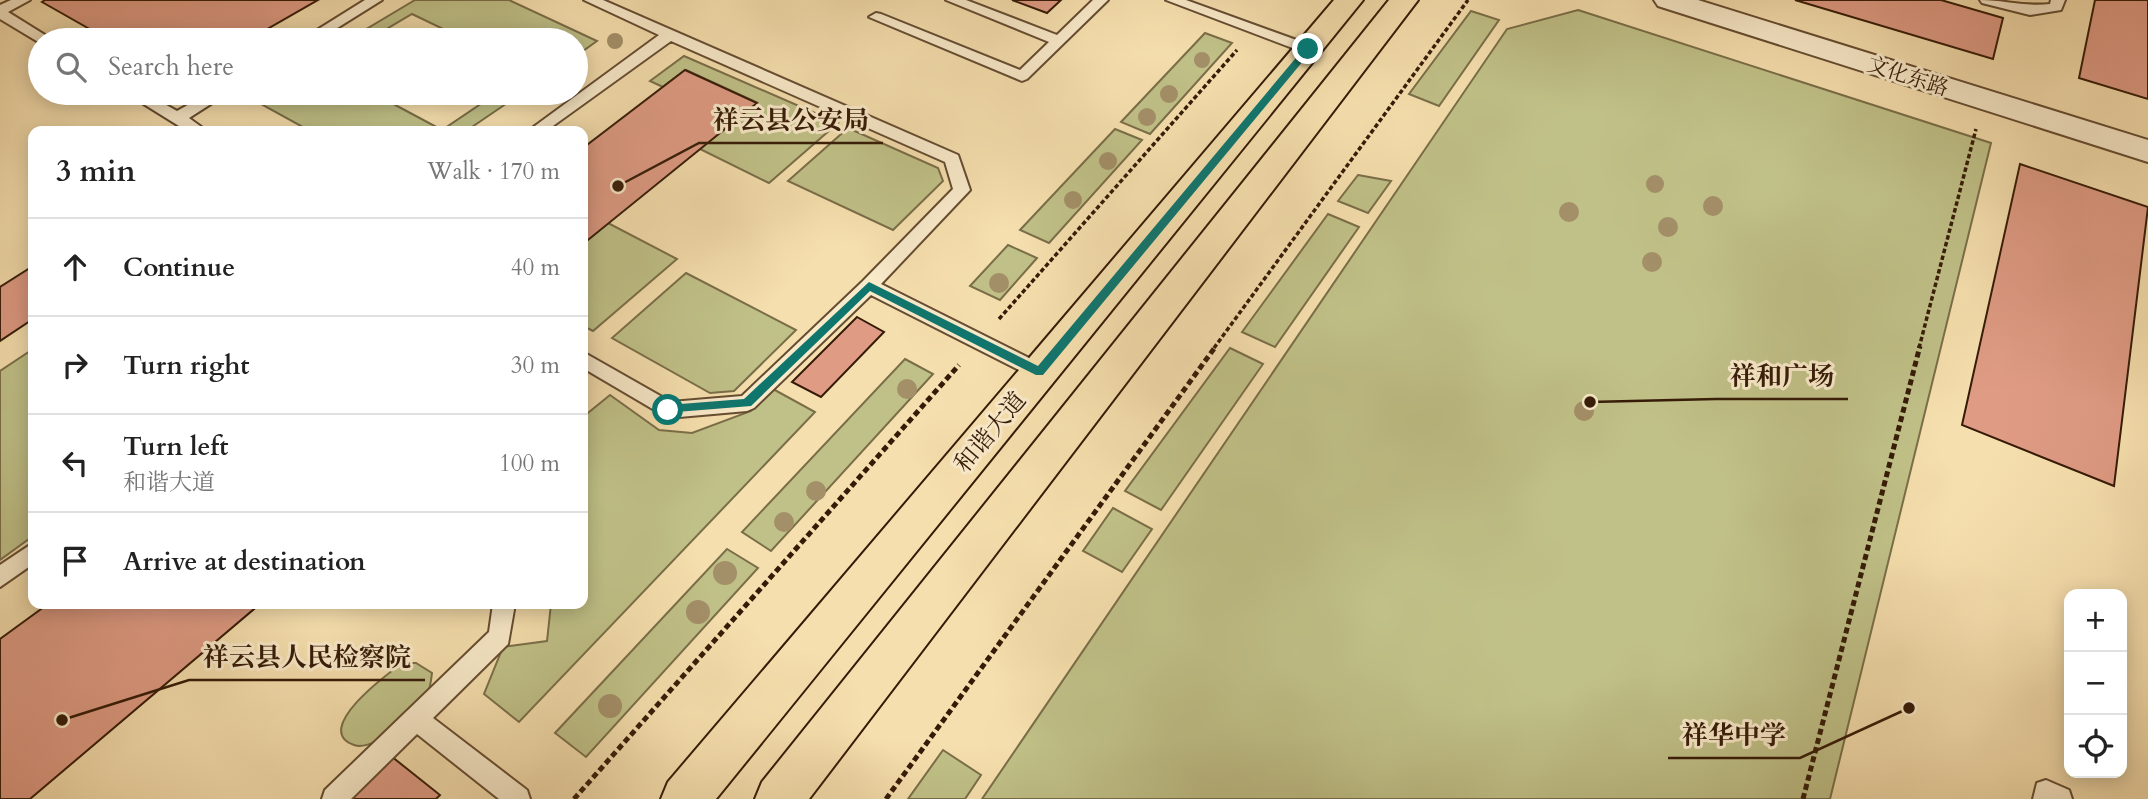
<!DOCTYPE html>
<meta charset="utf-8">
<style>
body{margin:0;font-family:Cardo,"Noto Serif SC",serif;background:#f6f6f6;color:#222}
.controls{position:absolute;right:21px;bottom:21px;display:grid;overflow:hidden;border-radius:14px;box-shadow:0 4px 18px #0003}
.controls button{width:63px;height:63px;display:grid;place-items:center;padding:0;border:0;border-bottom:2px solid #e0e0e0;background:#fff;color:#222;font:35px sans-serif}
.stop{position:absolute;width:21px;height:21px;margin:-16px;border:5px solid #0f766e;border-radius:50%;background:#fff}
.stop.end{background:#0f766e;border-color:#fff;box-shadow:0 2px 7px #0008}
.list{margin:0;padding:0;list-style:none}
h2{display:flex;justify-content:space-between;align-items:center;height:91px;margin:0;padding:0 28px;font-size:30px}
h2 small{font-size:23px;font-weight:400;color:#767676}
.list li{display:grid;grid-template-columns:46px 1fr auto;gap:21px;align-items:center;box-sizing:border-box;height:98px;padding:0 28px;border-top:2px solid #e0e0e0}
.list b{display:block;font-size:26px;white-space:nowrap}
.list p{margin:0;font-size:23px;white-space:nowrap;color:#767676}
.list em{font-size:23px;font-style:normal;color:#767676}
.icon{flex:none;width:38px;height:38px;fill:none;stroke:currentColor;stroke-width:2;stroke-linecap:round;stroke-linejoin:round}
.map{position:relative;flex:none;width:2148px;height:799px;overflow:hidden}
.search{position:absolute;background:#fff;box-shadow:0 4px 18px #0003;left:28px;top:28px;width:560px;height:77px;display:flex;align-items:center;gap:18px;box-sizing:border-box;padding:0 24px;border-radius:38px;color:#767676;font-size:26px}
.panel{position:absolute;background:#fff;box-shadow:0 4px 18px #0003;left:28px;top:126px;width:560px;height:483px;border-radius:14px}
.map>svg:first-child{display:block}
</style>
<div class="map">
<svg width="2148" height="799" viewBox="0 0 2148 799">
<rect width="100%" height="100%" fill="#f6dfae"/>
<filter id="stains"><feTurbulence type="fractalNoise" baseFrequency=".00286" numOctaves="4"/><feColorMatrix values="0 0 0 0 .2 0 0 0 0 .09 0 0 0 0 .02 0 0 0 .5 -.17"/></filter>
<radialGradient id="worn" r=".72"><stop offset=".6" stop-color="#630" stop-opacity="0"/><stop offset="1" stop-color="#630" stop-opacity=".3"/></radialGradient>
<path fill="#c0c188" stroke="#7a6e48" stroke-width="2" d="M415,0H509L597,41L576,56V40H466L412,14L368,40H348Z
M1578,10L1991,143L1830,799H982L1507,29Z
M1471,11L1499,20L1439,106L1409,94Z
M1205,33L1232,43L1150,134L1121,122Z
M684,56L838,123L769,183L700,149L756,102L686,70L663,87L650,81Z
M262,93H373L442,130L497,93H522L466,131H310L252,99Z
M848,128L938,168L943,181L893,230L788,181Z
M1115,129L1142,140L1049,243L1020,230Z
M1358,175L1391,181L1368,213L1338,201Z
M1328,214L1359,227L1275,347L1242,332Z
M608,223L677,259L593,331L583,326V244Z
M1008,245L1037,258L1000,300L970,286Z
M686,273L796,330L734,391L710,393L612,338Z
M1230,348L1263,364L1161,510L1125,491Z
M33,349V536L0,560V371Z
M905,359L933,374L771,551L742,532Z
M773,389L815,412L519,722L484,694L503,647L547,641L551,604H583V417L610,395L659,430L692,433L751,411Z
M1113,508L1152,529L1122,572L1083,551Z
M727,549L758,568L586,757L555,733Z
M403,663H416L432,673C431,682 430,692 425,699C414,714 375,752 354,745C311,730 388,673 403,663Z
M943,750L981,775L965,799H908Z"/>
<path fill="#df9b84" stroke="#351b07" stroke-width="2" d="M45,0H318L248,40H109L42,2Z
M1012,0H1061L1047,13Z
M1795,0H1941L2003,18L1993,59Z
M2095,0H2148V99L2079,78Z
M685,70L757,103L583,244V148Z
M2020,164L2148,207L2114,486L1962,425Z
M33,266V319L0,341V287Z
M857,317L884,332L821,397L792,382Z
M48,604H260L30,799H0V639Z
M391,756L440,795L436,799H347Z"/>
<g fill="none" stroke-linecap="round" stroke-linejoin="round">
<g stroke="#654c31" stroke-width="4">
<path id="service" d="M11,0H30L8,12L53,40H40V43L0,19V5Z
M365,0H382L318,40H301Z
M584,0H603L958,155L970,190L881,284L1047,367L1049,372L1047,377L1040,379L1033,377L871,295L754,408L747,411L668,418L583,368V352L671,402L742,396L863,281L953,189L945,162L671,41L546,131H528L659,35Z
M946,0H966L1057,35L1093,0H1108L1027,79L1022,81L869,17L876,13L881,14L1020,70L1049,42Z
M1166,0H1186L1313,46L1315,49L1308,54L1303,52Z
M1980,0C2004,0 2026,7 2050,4L2051,0H2065L2061,10L2030,15L1982,3Z
M126,93H145L177,111L209,93H228L189,118L207,131H187Z
M33,543V564L0,587V565Z
M493,604H515L508,644L433,718L527,790L530,799H499L417,734L351,799H322L325,790L489,632Z
M2046,780L2069,790L2072,799H2033L2037,783Z"/>
</g>
<g stroke="#654c31" stroke-width="4">
<path id="tertiary" d="M1654,0H1698L2148,140V162L1658,6Z"/>
</g>
<g stroke="#351b07" stroke-width="4">
<path id="primary" d="M1334,0H1363L716,799H661L668,782Z
M1389,0H1418L809,799H755L762,782Z"/>
</g>
<path stroke="#351b07" stroke-width="3.5" stroke-dasharray="4.5 2.5" stroke-linecap="butt" d="M999,319L1237,50
M1214,348L1468,0
M1919,348L1976,129"/>
<path stroke="#351b07" stroke-width="5" stroke-dasharray="6 3.5" stroke-linecap="butt" d="M574,799L959,365
M886,799L1216,346
M1803,799L1920,346"/>
<use href="#service" fill="#f9eaca" fill-rule="evenodd"/>
<use href="#tertiary" fill="#f9eaca" fill-rule="evenodd"/>
<use href="#primary" fill="#f6dfae" fill-rule="evenodd"/>
</g>
<g fill="#a38f68">
<circle cx="615" cy="41" r="8"/>
<circle cx="1202" cy="60" r="8"/>
<circle cx="1169" cy="94" r="9"/>
<circle cx="1147" cy="117" r="9"/>
<circle cx="1108" cy="161" r="9"/>
<circle cx="1655" cy="184" r="9"/>
<circle cx="1073" cy="200" r="9"/>
<circle cx="1713" cy="206" r="10"/>
<circle cx="1569" cy="212" r="10"/>
<circle cx="1668" cy="227" r="10"/>
<circle cx="1652" cy="262" r="10"/>
<circle cx="999" cy="283" r="10"/>
<circle cx="907" cy="389" r="10"/>
<circle cx="1584" cy="411" r="10"/>
<circle cx="816" cy="491" r="10"/>
<circle cx="784" cy="522" r="10"/>
<circle cx="725" cy="573" r="12"/>
<circle cx="698" cy="612" r="12"/>
<circle cx="610" cy="706" r="12"/>
</g>
<path fill="#0f766e" d="M1305,47L1313,49L1043,375H1036L870,291L751,406L664,413L662,410L668,405L744,399L869,282L1038,366Z"/>
<g text-anchor="middle" stroke-width="6" stroke-linejoin="round" paint-order="stroke">
<g font-size="21" fill="#351b07" stroke="#f9eaca">
<text transform="translate(1908 76) rotate(18)" y="7">文化东路</text>
</g>
<g font-size="24" fill="#351b07" stroke="#f9eaca">
<text transform="translate(990 432) rotate(-50)" y="8">和谐大道</text>
</g>
</g>
<path fill="none" stroke="#351b07" stroke-width="2.5" d="M618 186L699 143H883M1590 402L1716 399H1848M62 720L189 680H425M1909 708L1800 758H1668"/>
<g fill="#351b07" stroke="#f9eaca" stroke-width="2.5">
<circle cx="618" cy="186" r="7"/>
<circle cx="1590" cy="402" r="7"/>
<circle cx="62" cy="720" r="7"/>
<circle cx="1909" cy="708" r="7"/>
</g>
<g font-size="26" text-anchor="middle" font-weight="bold" fill="#351b07" stroke="#f9eaca" stroke-width="6" stroke-linejoin="round" paint-order="stroke">
<text x="791" y="129">祥云县公安局</text>
<text x="1782" y="385">祥和广场</text>
<text x="307" y="666">祥云县人民检察院</text>
<text x="1734" y="744">祥华中学</text>
</g>
<rect width="100%" height="100%" filter="url(#stains)"/>
<rect width="100%" height="100%" fill="url(#worn)"/>
</svg>
<div class="controls">
<button>+</button>
<button>−</button>
<button><svg class="icon" aria-label="locate" viewBox="0 0 24 24"><circle cx="12" cy="12" r="6"/><path d="M12 2v4M12 18v4M2 12h4M18 12h4"/></svg></button>
</div>
<div class="stop" style="left:668px;top:410px"></div>
<div class="stop end" style="left:1308px;top:49px"></div>
<div class="search"><svg class="icon" aria-label="search" viewBox="0 0 24 24"><circle cx="10" cy="10" r="6"/><path d="M15 15l6 6"/></svg>Search here</div>
<section class="panel">
<h2>3 min<small>Walk · 170 m</small></h2>
<ul class="list">
<li><svg class="icon" aria-label="ahead" viewBox="0 0 24 24"><path d="M12 20V5M6 11l6-6 6 6"/></svg><div><b>Continue</b></div><em>40 m</em></li>
<li><svg class="icon" aria-label="right" viewBox="0 0 24 24"><path d="M7 20v-9h11M14 6l5 5-5 5"/></svg><div><b>Turn right</b></div><em>30 m</em></li>
<li><svg class="icon" aria-label="left" viewBox="0 0 24 24"><path d="M17 20v-9H6M10 6l-5 5 5 5"/></svg><div><b>Turn left</b><p>和谐大道</p></div><em>100 m</em></li>
<li><svg class="icon" aria-label="arrive" viewBox="0 0 24 24"><path d="M6 21V4h12l-3 4 3 4H6"/></svg><div><b>Arrive at destination</b></div></li>
</ul>
</section>
</div>
